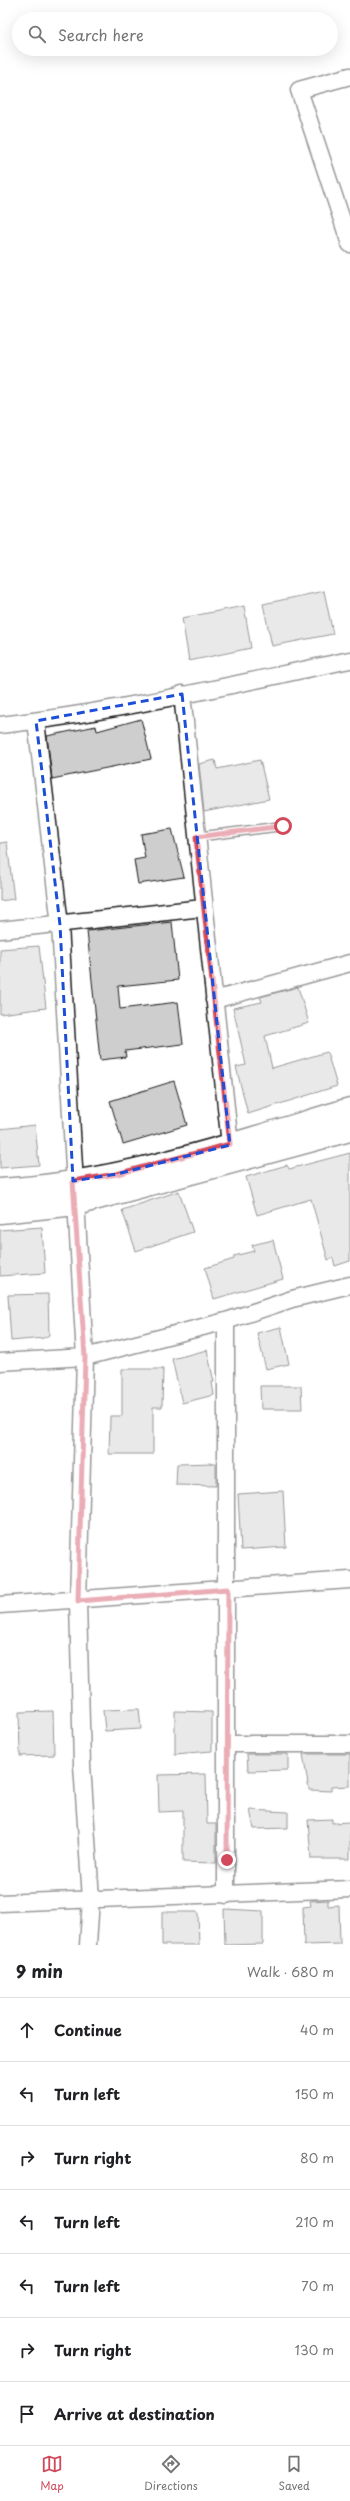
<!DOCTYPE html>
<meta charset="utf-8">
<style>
body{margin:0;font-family:"Playpen Sans",sans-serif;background:#f6f6f6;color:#202124}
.stop{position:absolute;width:12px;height:12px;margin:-9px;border:3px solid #d1495b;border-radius:50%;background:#fff}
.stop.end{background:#d1495b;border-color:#fff;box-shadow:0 1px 4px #0008}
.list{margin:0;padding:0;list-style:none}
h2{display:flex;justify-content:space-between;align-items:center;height:52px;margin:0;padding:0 16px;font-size:17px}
h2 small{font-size:13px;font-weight:400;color:#757577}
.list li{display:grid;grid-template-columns:26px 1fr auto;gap:12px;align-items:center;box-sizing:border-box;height:64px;padding:0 16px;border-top:1px solid #e0e0e0}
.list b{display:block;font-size:15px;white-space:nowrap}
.list em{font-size:13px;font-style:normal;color:#757577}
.icon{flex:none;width:22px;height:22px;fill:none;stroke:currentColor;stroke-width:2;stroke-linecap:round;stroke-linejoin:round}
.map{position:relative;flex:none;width:350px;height:1945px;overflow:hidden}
.search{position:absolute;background:#fff;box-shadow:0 4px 16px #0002;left:12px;right:12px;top:12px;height:44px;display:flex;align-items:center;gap:10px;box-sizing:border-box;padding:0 14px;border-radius:22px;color:#757577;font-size:15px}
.sheet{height:500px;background:#fff}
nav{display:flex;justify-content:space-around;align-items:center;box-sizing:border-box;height:56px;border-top:1px solid #e0e0e0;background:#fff;font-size:11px;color:#757577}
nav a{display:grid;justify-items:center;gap:2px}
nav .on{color:#d1495b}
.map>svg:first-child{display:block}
</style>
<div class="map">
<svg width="350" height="1945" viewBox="0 0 350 1945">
<rect width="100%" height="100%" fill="#fff"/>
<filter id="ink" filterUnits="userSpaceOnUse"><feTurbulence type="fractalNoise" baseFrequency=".025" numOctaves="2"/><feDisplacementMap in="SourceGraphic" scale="8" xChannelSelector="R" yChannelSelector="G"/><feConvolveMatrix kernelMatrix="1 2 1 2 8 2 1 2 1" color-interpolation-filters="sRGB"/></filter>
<g filter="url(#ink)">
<path fill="#cecece" stroke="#1c1c1c" d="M324,591L333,634L272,646L263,604Z
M244,606L251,648L189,661L182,618Z
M141,719L151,759L52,779L47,736L96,726L97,731Z
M215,760L217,769L260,760L269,799L204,812L199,764Z
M172,829L184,877L138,884L134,860L145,858L141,834Z
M7,842L14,899L0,901V843Z
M172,922L178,980L118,986L120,1009L178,1002L183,1044L125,1051L126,1057L100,1060L87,931Z
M39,946L46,1008L0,1014V949Z
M298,987L309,1023L265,1036L272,1068L327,1052L337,1086L248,1114L236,1067L246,1065L233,1008L262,1002L260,997Z
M174,1081L187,1125L123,1144L110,1101Z
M35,1125L39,1165L0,1168V1129Z
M350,1153V1261L335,1266L333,1258L328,1260L311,1199L257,1215L246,1177L287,1165L289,1169Z
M179,1191L193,1232L136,1251L122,1210Z
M42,1227L45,1273L0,1276V1230Z
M273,1240L283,1279L214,1299L205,1268L234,1259V1256L254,1251L252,1245Z
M48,1294L49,1335L44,1338L11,1341L8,1295Z
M281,1327L289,1364L266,1369L257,1333Z
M207,1350L214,1382H212L214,1395L182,1403L172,1359Z
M122,1369H163L162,1407H153V1454H109L110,1416H122Z
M260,1386H301L302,1409H261Z
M216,1463V1486L176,1485L177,1464Z
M283,1491L286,1547L241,1550L238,1494Z
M139,1709L141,1729L105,1731L103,1710Z
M53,1711L54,1755L20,1756L19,1712Z
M175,1711L212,1712V1751L175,1754Z
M247,1754H288V1770L248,1771Z
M303,1754H350V1786L331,1787V1791L309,1790Z
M206,1774L207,1824H216V1863L183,1862V1811L159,1812L158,1775Z
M250,1810L288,1812V1828L254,1829Z
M332,1819V1823L350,1822V1859H311L308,1820Z
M328,1900V1906L339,1905L340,1944L304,1945L303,1907L311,1906L310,1901Z
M224,1909L263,1911V1944L225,1945Z
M162,1912H198L199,1945H162Z"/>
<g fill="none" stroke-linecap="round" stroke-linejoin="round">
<g stroke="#1c1c1c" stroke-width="11">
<path id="lane" d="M196,837L283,826"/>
</g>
<g stroke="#1c1c1c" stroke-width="19">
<path id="street" d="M350,76L299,90L350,244
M182,694L230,1145
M36,721L60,925L85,1357L78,1601L82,1765L91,1899L88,1945
M0,725C118,712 234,684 350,660
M0,930L203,908
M214,1000L350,963
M0,1362L85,1357L226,1321L292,1299L350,1285
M0,1605L350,1580
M227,1744H350
M226,1895V1321
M0,1903L350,1889"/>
</g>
<g stroke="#1c1c1c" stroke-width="25">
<path id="secondary" d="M0,1190C120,1183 236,1143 350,1109
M0,1212L76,1204L350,1130"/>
</g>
<use href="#lane" stroke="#fff" stroke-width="8"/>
<use href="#street" stroke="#fff" stroke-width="16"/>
<use href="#secondary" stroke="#fff" stroke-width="22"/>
</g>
</g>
<g fill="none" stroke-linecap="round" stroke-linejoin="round" filter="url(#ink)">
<path stroke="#d1495b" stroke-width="5" d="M227,1860L228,1589L78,1601L85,1357L73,1181L117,1174L230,1144L196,837L283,826"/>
</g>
<path d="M0 0H350V1945H0ZM182,694L230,1145L117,1174L73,1181L60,925L36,721Z" fill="#fff" fill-opacity=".55" fill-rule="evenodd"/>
<path fill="none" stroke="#1d4ed8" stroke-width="3" stroke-dasharray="8 5" stroke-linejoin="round" d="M182,694L230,1145L117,1174L73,1181L60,925L36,721Z"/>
</svg>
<div class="stop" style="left:283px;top:826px"></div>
<div class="stop end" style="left:227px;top:1860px"></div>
<div class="search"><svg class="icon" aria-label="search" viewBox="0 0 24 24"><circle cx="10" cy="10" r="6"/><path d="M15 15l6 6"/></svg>Search here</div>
</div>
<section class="sheet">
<h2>9 min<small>Walk · 680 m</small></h2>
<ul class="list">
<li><svg class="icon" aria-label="ahead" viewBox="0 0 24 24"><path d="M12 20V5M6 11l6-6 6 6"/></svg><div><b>Continue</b></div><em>40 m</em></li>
<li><svg class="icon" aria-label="left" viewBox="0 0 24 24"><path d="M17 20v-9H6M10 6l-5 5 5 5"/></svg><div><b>Turn left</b></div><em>150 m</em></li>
<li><svg class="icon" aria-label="right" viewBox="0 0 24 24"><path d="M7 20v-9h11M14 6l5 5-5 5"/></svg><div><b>Turn right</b></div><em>80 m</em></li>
<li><svg class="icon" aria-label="left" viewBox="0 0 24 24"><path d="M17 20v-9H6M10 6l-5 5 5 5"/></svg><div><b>Turn left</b></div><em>210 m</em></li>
<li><svg class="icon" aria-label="left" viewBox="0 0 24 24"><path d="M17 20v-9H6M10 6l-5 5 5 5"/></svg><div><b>Turn left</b></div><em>70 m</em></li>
<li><svg class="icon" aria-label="right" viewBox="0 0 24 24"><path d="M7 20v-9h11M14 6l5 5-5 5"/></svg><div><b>Turn right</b></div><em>130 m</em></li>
<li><svg class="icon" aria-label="arrive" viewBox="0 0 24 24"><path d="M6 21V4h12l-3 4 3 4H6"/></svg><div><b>Arrive at destination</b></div></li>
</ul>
</section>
<nav>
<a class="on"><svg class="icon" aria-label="map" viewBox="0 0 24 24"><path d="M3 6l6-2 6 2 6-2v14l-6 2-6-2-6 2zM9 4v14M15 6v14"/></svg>Map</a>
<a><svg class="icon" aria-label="directions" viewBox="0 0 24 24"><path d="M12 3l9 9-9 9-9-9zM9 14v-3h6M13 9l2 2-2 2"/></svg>Directions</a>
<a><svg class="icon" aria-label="saved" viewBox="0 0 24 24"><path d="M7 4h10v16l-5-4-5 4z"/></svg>Saved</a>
</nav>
